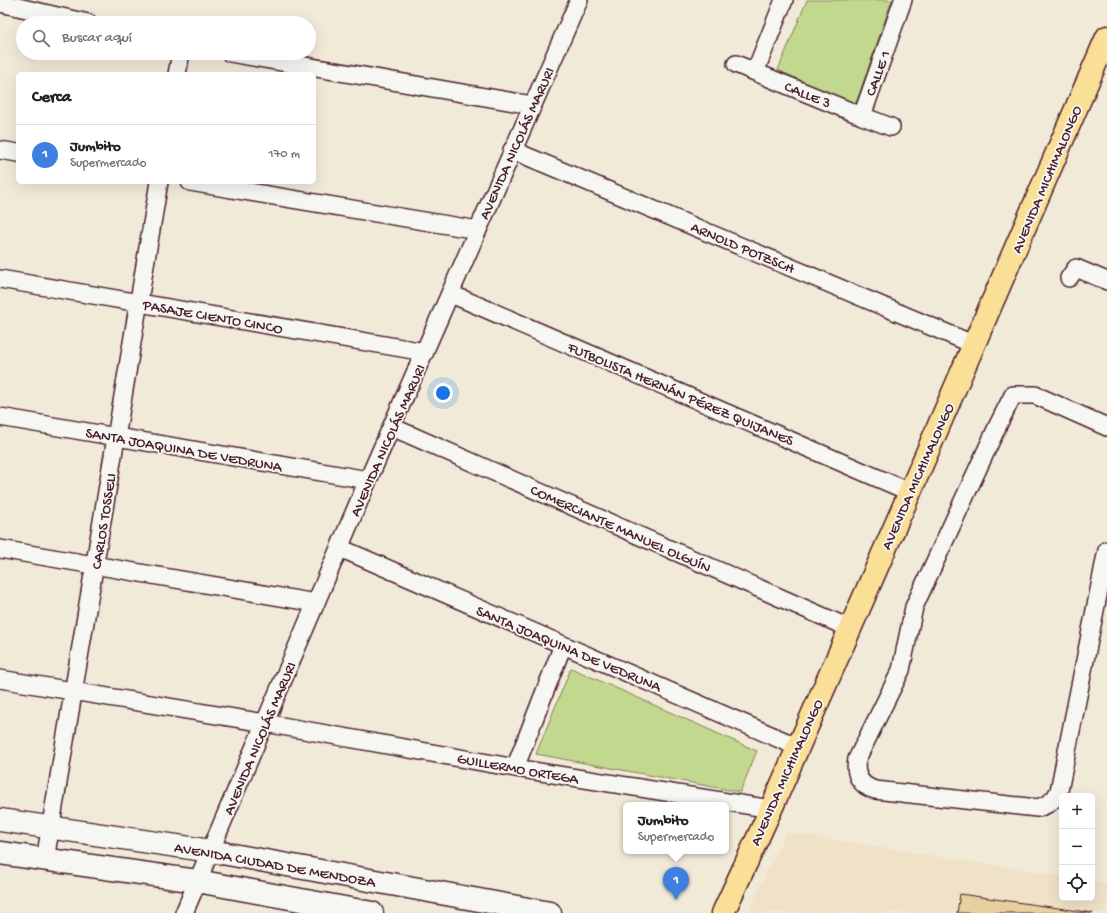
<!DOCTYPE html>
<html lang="es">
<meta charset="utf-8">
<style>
body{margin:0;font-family:"Gochi Hand",sans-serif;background:#f6f6f6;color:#222}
.controls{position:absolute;right:12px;bottom:12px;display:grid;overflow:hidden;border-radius:6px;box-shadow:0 4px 16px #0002}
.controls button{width:36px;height:36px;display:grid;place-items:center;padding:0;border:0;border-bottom:1px solid #e0e0e0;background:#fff;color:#222;font:20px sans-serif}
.you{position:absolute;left:443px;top:393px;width:14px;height:14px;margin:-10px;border:3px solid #fff;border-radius:50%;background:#1a73e8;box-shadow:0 0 0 6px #1a73e833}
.badge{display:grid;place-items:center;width:26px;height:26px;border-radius:50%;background:#b45309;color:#fff;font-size:13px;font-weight:700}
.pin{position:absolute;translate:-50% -33px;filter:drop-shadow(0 1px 2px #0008)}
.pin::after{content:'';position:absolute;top:21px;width:14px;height:12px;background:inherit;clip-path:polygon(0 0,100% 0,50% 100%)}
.popup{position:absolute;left:623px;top:802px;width:106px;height:52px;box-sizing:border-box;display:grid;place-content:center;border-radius:6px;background:#fff;filter:drop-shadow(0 1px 3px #0005);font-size:13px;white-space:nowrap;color:#767676}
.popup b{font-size:15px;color:#222}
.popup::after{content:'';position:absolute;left:50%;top:100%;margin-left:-8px;border:8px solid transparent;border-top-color:#fff}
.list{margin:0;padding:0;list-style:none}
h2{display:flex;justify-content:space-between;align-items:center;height:52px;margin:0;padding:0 16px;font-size:17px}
h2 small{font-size:13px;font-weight:400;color:#767676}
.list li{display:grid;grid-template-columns:26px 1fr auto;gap:12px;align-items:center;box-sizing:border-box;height:60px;padding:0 16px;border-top:1px solid #e0e0e0}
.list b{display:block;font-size:15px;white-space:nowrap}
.list p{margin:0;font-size:13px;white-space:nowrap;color:#767676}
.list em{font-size:13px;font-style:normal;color:#767676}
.icon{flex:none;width:22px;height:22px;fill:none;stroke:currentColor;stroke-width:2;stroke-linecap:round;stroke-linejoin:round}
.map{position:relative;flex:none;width:1107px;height:913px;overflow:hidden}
.search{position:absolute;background:#fff;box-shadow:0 4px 16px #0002;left:16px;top:16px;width:300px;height:44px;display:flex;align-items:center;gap:10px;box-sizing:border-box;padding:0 14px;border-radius:22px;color:#767676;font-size:15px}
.panel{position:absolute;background:#fff;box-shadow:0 4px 16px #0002;left:16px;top:72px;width:300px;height:112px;border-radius:6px}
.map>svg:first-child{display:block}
</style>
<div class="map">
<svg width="1107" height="913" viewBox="0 0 1107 913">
<rect width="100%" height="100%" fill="#f2ead9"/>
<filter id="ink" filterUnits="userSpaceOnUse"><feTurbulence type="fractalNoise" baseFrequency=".025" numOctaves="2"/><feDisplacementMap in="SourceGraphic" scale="8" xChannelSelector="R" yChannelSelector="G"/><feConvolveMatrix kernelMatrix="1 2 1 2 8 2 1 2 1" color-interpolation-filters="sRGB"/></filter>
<g filter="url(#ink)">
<path fill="#efe2c7" d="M786,832L1062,876V898H1092V881L1107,883V913H748Z"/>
<path fill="#c2d88e" stroke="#867c5c" d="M807,0H892L855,106L778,70Z
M571,668L757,751L740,792L536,754Z"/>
<path fill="#e8cf9e" stroke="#4a1f2b" d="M960,894L1093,913H957Z"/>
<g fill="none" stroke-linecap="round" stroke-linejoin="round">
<g stroke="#4a1f2b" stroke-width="20">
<path id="street" d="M0,3L88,23
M230,53L532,105
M736,64L755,72L784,0
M755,72L862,116
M177,74L181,53
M891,127L862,116L903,0
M0,150L18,153
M512,150L975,345
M190,182L478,230
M1069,278L1076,268L1107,281
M0,279L425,352
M451,294L910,492
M0,417L368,480
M392,427L849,628
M1107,427L1035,395H1013L998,425L914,607L901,670L857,759C854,774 860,786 875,790L1037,808C1048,805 1054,801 1059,791L1107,550
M340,548L798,747
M0,549L316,603
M0,679L265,723L515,768L771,809
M515,768L563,645
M45,860L159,182
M184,913L368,480L579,0"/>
</g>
<g stroke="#4a1f2b" stroke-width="25">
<path id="secondary" d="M0,820L211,851L550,913
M0,853L197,881L372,913"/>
</g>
<g stroke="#4a1f2b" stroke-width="25">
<path id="primary" d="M723,913L771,809L910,492L1107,37"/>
</g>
<use href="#street" stroke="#f6f6f2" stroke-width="17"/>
<use href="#secondary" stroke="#f6f6f2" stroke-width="22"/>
<use href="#primary" stroke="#fadf96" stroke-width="22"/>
</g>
</g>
<g text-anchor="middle" stroke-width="3.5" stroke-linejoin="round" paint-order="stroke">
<g font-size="15" fill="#4a1f2b" stroke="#f6f6f2">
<text transform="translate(877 73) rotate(-70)" y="5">CALLE 1</text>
<text transform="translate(808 94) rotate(22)" y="5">CALLE 3</text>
<text transform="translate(516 143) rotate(-66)" y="5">AVENIDA NICOLÁS MARURI</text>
<text transform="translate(1046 179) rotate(-67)" y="5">AVENIDA MICHIMALONGO</text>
<text transform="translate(743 247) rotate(23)" y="5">ARNOLD POTZSCH</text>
<text transform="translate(213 316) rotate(10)" y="5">PASAJE CIENTO CINCO</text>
<text transform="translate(681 393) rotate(23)" y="5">FUTBOLISTA HERNÁN PÉREZ QUIJANES</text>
<text transform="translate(387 440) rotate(-66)" y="5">AVENIDA NICOLÁS MARURI</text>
<text transform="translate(184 449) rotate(10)" y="5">SANTA JOAQUINA DE VEDRUNA</text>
<text transform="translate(917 476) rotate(-66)" y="5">AVENIDA MICHIMALONGO</text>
<text transform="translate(103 521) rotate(-81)" y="5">CARLOS TOSSELI</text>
<text transform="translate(621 528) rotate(24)" y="5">COMERCIANTE MANUEL OLGUÍN</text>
<text transform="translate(569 648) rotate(23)" y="5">SANTA JOAQUINA DE VEDRUNA</text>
<text transform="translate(259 738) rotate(-67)" y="5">AVENIDA NICOLÁS MARURI</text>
<text transform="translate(518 768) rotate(10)" y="5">GUILLERMO ORTEGA</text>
<text transform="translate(786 772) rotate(-66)" y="5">AVENIDA MICHIMALONGO</text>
<text transform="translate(275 864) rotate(10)" y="5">AVENIDA CIUDAD DE MENDOZA</text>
</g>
</g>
</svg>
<div class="controls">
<button>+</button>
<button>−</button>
<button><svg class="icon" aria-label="locate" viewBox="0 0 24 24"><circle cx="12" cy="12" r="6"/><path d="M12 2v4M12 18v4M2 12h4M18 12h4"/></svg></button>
</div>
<div class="you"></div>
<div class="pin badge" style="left:676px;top:900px;background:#3f7fe0">1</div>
<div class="popup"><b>Jumbito</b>Supermercado</div>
<div class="search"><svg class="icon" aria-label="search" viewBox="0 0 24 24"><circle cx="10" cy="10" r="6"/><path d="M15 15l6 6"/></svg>Buscar aquí</div>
<section class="panel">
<h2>Cerca<small></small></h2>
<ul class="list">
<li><span class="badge" style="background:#3f7fe0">1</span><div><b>Jumbito</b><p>Supermercado</p></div><em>170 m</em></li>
</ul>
</section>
</div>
